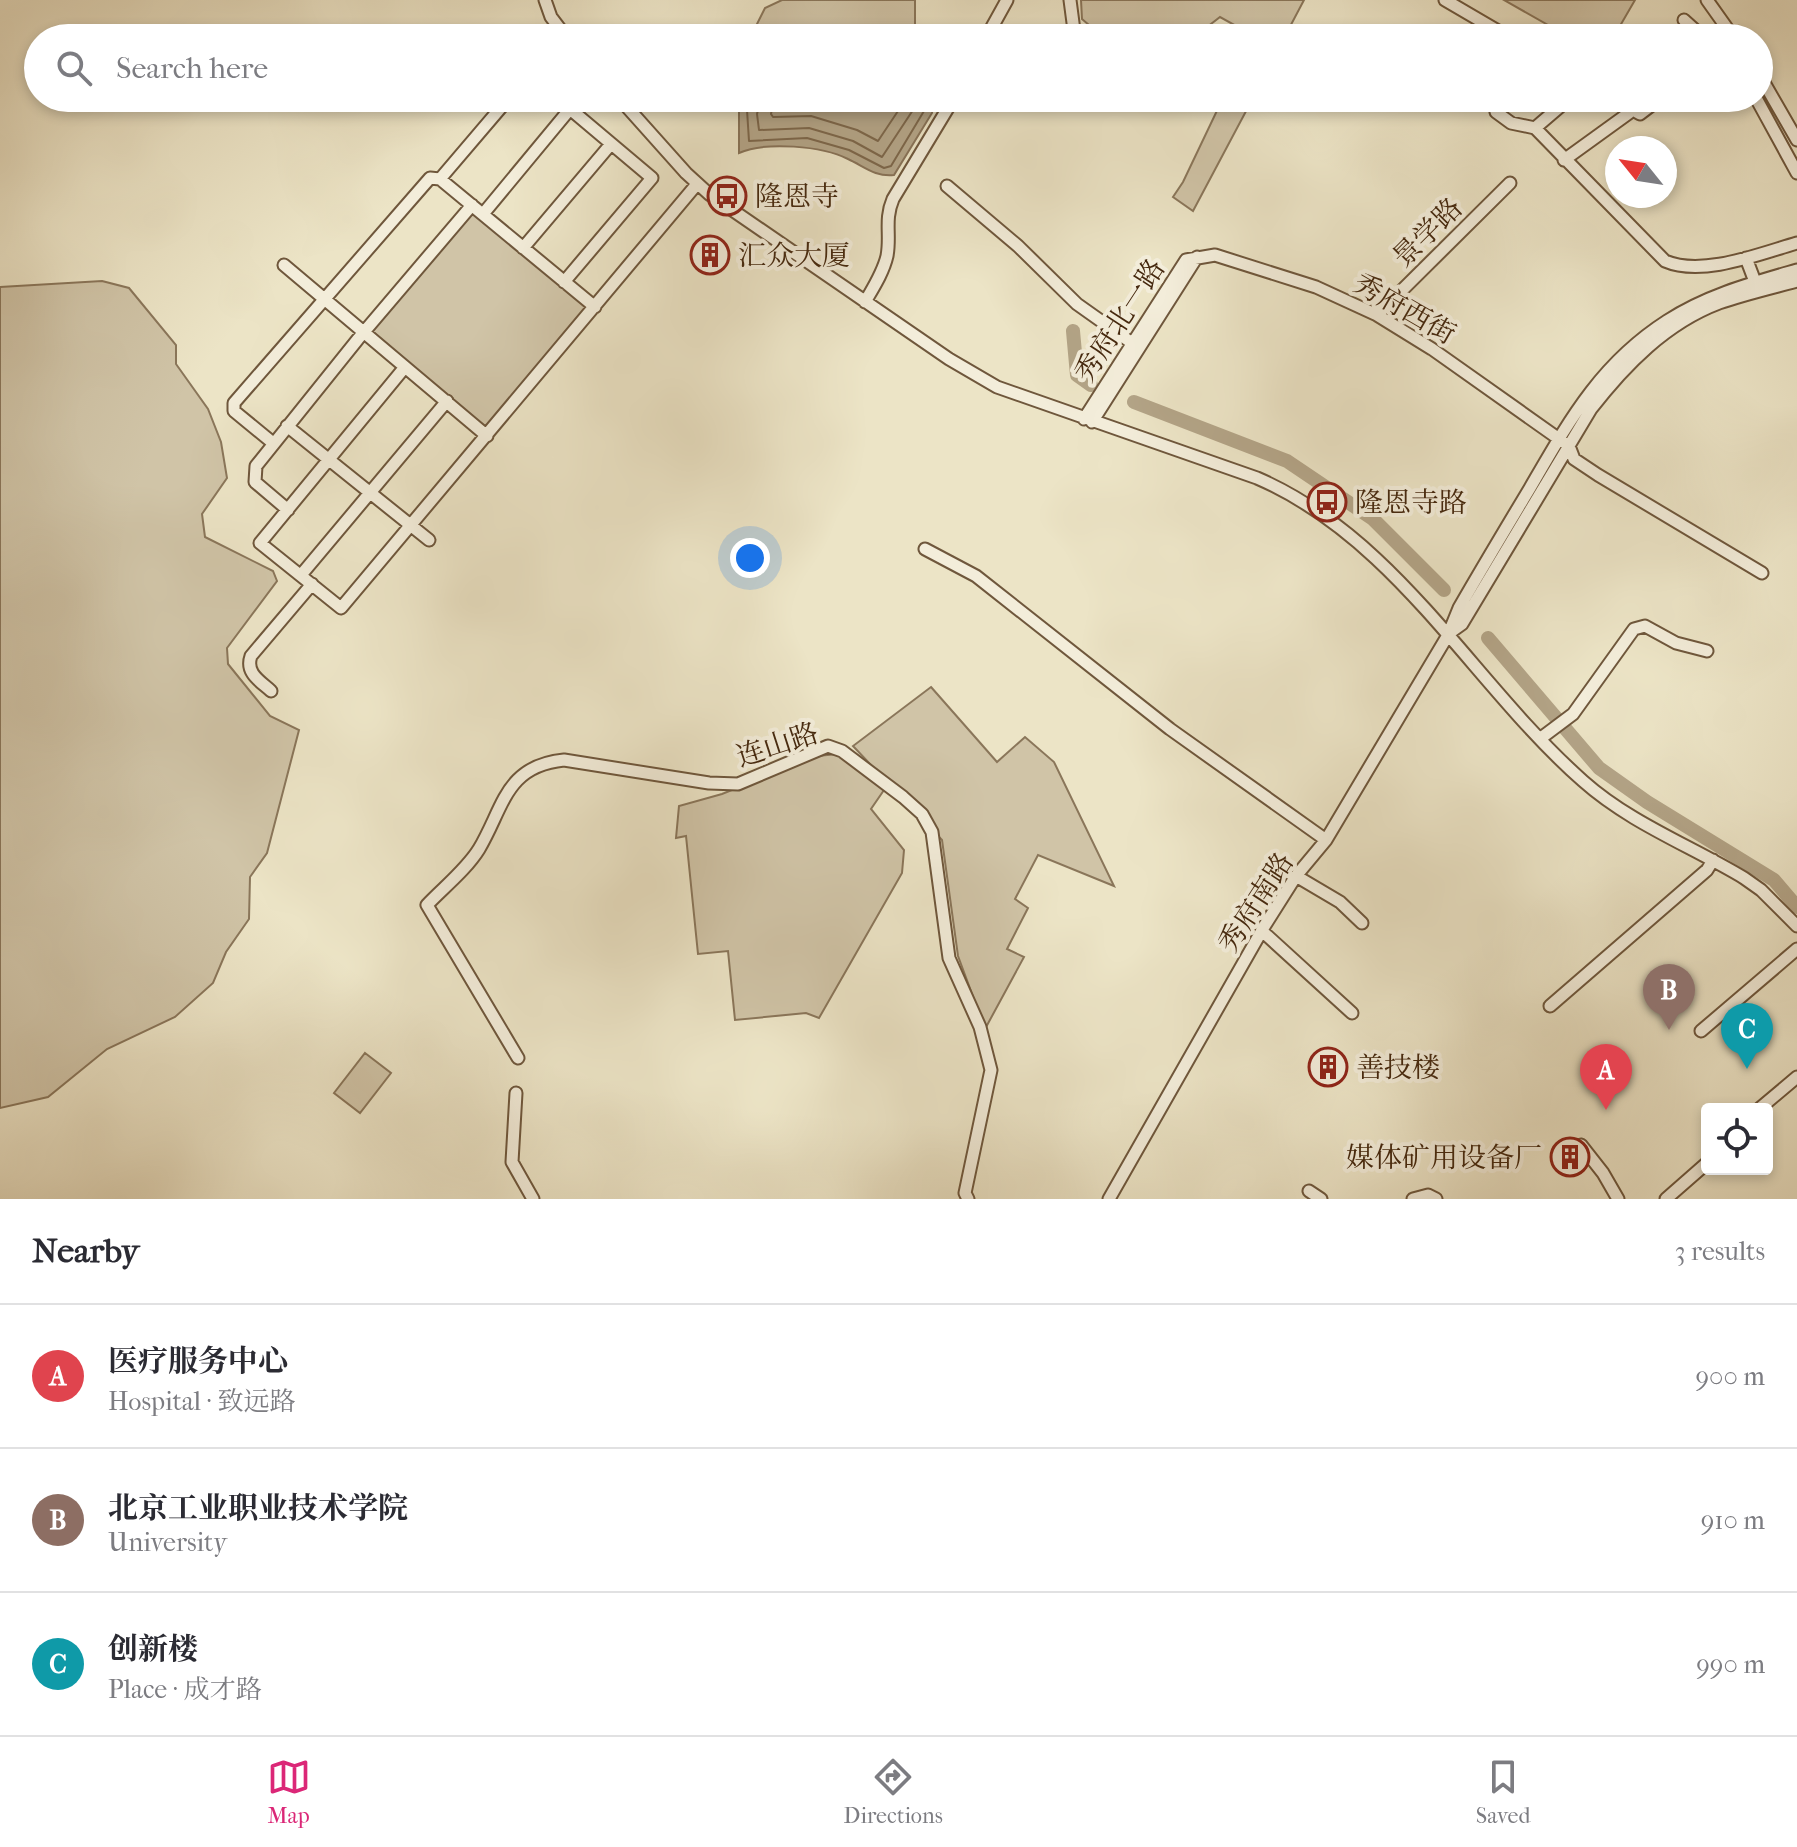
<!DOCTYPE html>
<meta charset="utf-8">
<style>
body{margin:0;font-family:"IM FELL French Canon","Noto Serif SC",serif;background:#f2f2f3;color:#2b2b33}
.controls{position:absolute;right:24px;bottom:24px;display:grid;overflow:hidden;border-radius:8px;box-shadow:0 4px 12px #0003}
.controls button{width:72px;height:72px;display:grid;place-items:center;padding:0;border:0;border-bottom:2px solid #e1e1e2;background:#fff;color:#2b2b33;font:40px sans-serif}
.compass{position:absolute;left:1605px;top:136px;width:72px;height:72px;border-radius:50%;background:#fff;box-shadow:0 4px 12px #0003;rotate:300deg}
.you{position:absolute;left:750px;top:558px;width:28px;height:28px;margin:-20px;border:6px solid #fff;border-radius:50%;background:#1a73e8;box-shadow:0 0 0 12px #1a73e833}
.badge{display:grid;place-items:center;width:52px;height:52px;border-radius:50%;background:#db2777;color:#fff;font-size:26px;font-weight:700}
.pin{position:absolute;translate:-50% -66px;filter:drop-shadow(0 2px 4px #0008)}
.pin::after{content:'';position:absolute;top:42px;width:28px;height:24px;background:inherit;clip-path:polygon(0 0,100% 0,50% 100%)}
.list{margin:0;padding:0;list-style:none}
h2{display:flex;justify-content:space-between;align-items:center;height:104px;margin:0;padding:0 32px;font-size:34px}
h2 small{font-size:26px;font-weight:400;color:#7c7c81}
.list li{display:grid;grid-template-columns:52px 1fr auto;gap:24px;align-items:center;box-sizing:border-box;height:144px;padding:0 32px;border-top:2px solid #e1e1e2}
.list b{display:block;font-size:30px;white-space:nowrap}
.list p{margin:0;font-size:26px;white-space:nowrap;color:#7c7c81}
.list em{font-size:26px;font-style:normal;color:#7c7c81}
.icon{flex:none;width:44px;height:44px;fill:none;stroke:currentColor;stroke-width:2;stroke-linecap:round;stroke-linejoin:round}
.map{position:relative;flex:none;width:1797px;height:1199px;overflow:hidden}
.search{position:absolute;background:#fff;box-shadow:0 4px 12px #0003;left:24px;right:24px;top:24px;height:88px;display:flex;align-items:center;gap:20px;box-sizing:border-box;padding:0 28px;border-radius:44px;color:#7c7c81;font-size:30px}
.sheet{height:536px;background:#fff}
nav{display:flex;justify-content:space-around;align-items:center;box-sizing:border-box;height:112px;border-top:2px solid #e1e1e2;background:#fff;font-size:22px;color:#7c7c81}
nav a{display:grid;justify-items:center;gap:4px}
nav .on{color:#db2777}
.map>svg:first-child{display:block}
</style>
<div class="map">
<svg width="1797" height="1199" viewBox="0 0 1797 1199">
<rect width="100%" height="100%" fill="#ece4c6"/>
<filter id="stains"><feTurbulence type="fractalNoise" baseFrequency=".0025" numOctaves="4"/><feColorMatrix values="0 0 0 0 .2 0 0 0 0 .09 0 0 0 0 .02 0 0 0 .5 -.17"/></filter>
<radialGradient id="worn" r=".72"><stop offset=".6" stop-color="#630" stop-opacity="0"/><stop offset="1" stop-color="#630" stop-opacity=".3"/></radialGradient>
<path fill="#d0c4a7" stroke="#8a765a" stroke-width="2" d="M782,0H915V28L856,38H750L765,8Z
M1081,0H1304L1284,38H1239L1240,28L1220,17L1193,38H1104L1082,19Z
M1504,0H1635L1613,38H1571Z
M1223,98H1253L1193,211L1173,197L1183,182Z
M471,212L588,308L486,430L371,332Z
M102,281L129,288L176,345V364L208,409L221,442L227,478L202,514L205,537L273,571L277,581L227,648L228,664L270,716L299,730L267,853L250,877L249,919L226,952L213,983L175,1017L107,1049L48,1097L0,1108V287Z
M931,687L997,762L1025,737L1054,762L1114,886L1038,855L1015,899L1028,908L1007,949L1024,957L985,1029L958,956L942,840L853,746Z
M838,754L884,790L871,809L904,850L902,873L819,1018L806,1013L735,1020L728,951L698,954L686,836L676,838L679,806L722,794L817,756Z
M365,1053L391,1073L360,1113L334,1093Z"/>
<path fill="#b3a487" stroke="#877257" stroke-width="2" d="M746,98H928L933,105L932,113L894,175C875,177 865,167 848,159C822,146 766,141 739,153V106Z"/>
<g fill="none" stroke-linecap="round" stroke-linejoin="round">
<path stroke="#7c664a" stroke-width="2" d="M751,98L747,110L749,141L807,138L849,150L884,168L891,166L924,111L922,98
M761,98L757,114L759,130L809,128L853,141L882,157L913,110L912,98
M774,98L771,114L773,117L811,116L857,130L878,141L900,108V98"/>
<path stroke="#b3a487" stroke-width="14" d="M1073,331L1077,375L1091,385
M1134,402L1287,461L1373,519L1444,590
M1488,638L1599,768L1647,802L1774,880L1797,907"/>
<g stroke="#6f573c" stroke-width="15">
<path id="minor" d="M545,0L551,17L567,38
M1070,0L1075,38
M1445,0L1510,38
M1707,0L1734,38
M1684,20L1704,38
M986,38L1007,0
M1759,74L1797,140
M557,98L652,178L564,282
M619,98L686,173L709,194L949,359L997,387L1257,478C1398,539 1472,683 1583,781C1630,823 1691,846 1744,878L1761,890L1797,926
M1756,98L1797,173
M1631,109L1640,114L1661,98
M1496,112L1511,123L1535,128L1665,261C1702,277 1759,254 1797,243
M1535,128L1570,98
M1564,160L1629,113L1631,109L1612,98
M440,179L509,98
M947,186L1018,246L1077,304L1132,343
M483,214L570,109
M523,248L611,144
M1746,258L1757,287
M284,265L487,436
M865,302C873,288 883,273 887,256C891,235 884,220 893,199L954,98
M1377,315L1510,183
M405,367L260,543L341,608L697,184
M1084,419L1186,260L1215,255L1316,287L1377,315L1432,349L1569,446L1574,459L1598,475L1762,573
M1092,422L1197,257
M287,426L429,540
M273,443L234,411V403L430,178L440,179L595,307
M288,510L255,482L256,466L358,339L472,205
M925,549L976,576L1170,729L1326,840
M301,575L447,401
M1448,634L1462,624L1591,409C1625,365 1666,323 1719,303C1745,294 1771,288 1797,281
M271,691C260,681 245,673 251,656L312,584
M1541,738L1573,714L1634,629L1645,626L1676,643L1707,651
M1296,876L1340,902L1362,923
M1262,931L1352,1013
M1550,1006L1707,870L1713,860
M1701,1031L1797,949
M518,1058L427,905C443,888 466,870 479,849C504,807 505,766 564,760L709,783L738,784L828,746L842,751L903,797L922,814L932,832L949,958L980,1027L991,1070L965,1193L968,1199
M516,1093L512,1162L533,1199
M1759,1109L1797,1077
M1581,1145L1603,1173L1618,1199
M1309,1191L1321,1199
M1109,1199L1265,925L1296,876L1326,840L1448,635L1459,608C1482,568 1506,528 1530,488C1569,421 1600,364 1667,321C1707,295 1752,283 1797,270
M1413,1199L1428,1195L1436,1199
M1666,1199L1707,1163"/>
</g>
<use href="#minor" stroke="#f3edda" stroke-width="11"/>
</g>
<defs>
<g id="bus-ring" transform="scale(2)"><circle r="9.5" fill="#f3edda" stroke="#8f2418" stroke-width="1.5"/><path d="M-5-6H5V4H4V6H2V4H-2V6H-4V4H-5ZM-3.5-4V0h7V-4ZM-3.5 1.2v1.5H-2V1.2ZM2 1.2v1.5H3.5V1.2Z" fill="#8f2418"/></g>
<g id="building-ring" transform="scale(2)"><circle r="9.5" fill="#f3edda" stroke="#8f2418" stroke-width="1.5"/><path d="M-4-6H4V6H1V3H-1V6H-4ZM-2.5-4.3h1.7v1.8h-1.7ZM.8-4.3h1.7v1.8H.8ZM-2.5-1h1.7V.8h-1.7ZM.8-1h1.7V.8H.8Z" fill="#8f2418"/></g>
</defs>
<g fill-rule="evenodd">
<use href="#bus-ring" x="727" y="196"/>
<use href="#building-ring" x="710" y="255"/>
<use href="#bus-ring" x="1327" y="502"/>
<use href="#building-ring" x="1328" y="1067"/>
<use href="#building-ring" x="1570" y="1157"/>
</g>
<g text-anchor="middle" stroke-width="8" stroke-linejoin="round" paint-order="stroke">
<g font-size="28" fill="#45280e" stroke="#f3edda" text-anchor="start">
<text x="755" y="206">隆恩寺</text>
<text x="738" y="265">汇众大厦</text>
<text x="1355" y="512">隆恩寺路</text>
<text x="1356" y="1077">善技楼</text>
<text x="1542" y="1167" text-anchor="end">媒体矿用设备厂</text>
</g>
<g font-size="28" fill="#45280e" stroke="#f3edda">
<text transform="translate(1427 232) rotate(-45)" y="10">景学路</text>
<text transform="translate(1405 308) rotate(30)" y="10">秀府西街</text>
<text transform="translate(1119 320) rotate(-57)" y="10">秀府北一路</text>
<text transform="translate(777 744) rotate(-18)" y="10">连山路</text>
<text transform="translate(1255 902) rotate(-57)" y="10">秀府南路</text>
</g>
</g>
<rect width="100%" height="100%" filter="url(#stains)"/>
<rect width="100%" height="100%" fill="url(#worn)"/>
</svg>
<div class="controls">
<button><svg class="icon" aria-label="locate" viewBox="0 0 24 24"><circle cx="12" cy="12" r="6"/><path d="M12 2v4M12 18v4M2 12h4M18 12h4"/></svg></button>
</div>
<svg class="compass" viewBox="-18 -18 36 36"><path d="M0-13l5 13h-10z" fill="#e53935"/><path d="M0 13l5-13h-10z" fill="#7c7c81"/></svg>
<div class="you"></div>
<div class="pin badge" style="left:1606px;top:1110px;background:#e0444e">A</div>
<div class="pin badge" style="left:1669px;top:1030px;background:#8d6e63">B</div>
<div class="pin badge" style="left:1747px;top:1069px;background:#0f9aa8">C</div>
<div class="search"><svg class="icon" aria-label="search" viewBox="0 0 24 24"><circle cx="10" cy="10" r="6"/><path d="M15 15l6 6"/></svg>Search here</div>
</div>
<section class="sheet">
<h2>Nearby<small>3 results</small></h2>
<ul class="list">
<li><span class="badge" style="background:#e0444e">A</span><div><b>医疗服务中心</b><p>Hospital · 致远路</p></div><em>900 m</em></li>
<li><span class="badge" style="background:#8d6e63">B</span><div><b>北京工业职业技术学院</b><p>University</p></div><em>910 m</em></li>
<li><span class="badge" style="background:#0f9aa8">C</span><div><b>创新楼</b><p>Place · 成才路</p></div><em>990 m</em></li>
</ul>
</section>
<nav>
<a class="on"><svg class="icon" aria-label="map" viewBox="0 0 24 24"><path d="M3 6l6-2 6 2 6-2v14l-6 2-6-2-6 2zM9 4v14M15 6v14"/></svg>Map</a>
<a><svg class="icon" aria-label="directions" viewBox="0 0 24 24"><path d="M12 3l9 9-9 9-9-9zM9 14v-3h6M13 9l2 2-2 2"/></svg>Directions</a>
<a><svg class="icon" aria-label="saved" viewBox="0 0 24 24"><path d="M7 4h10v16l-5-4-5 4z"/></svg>Saved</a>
</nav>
